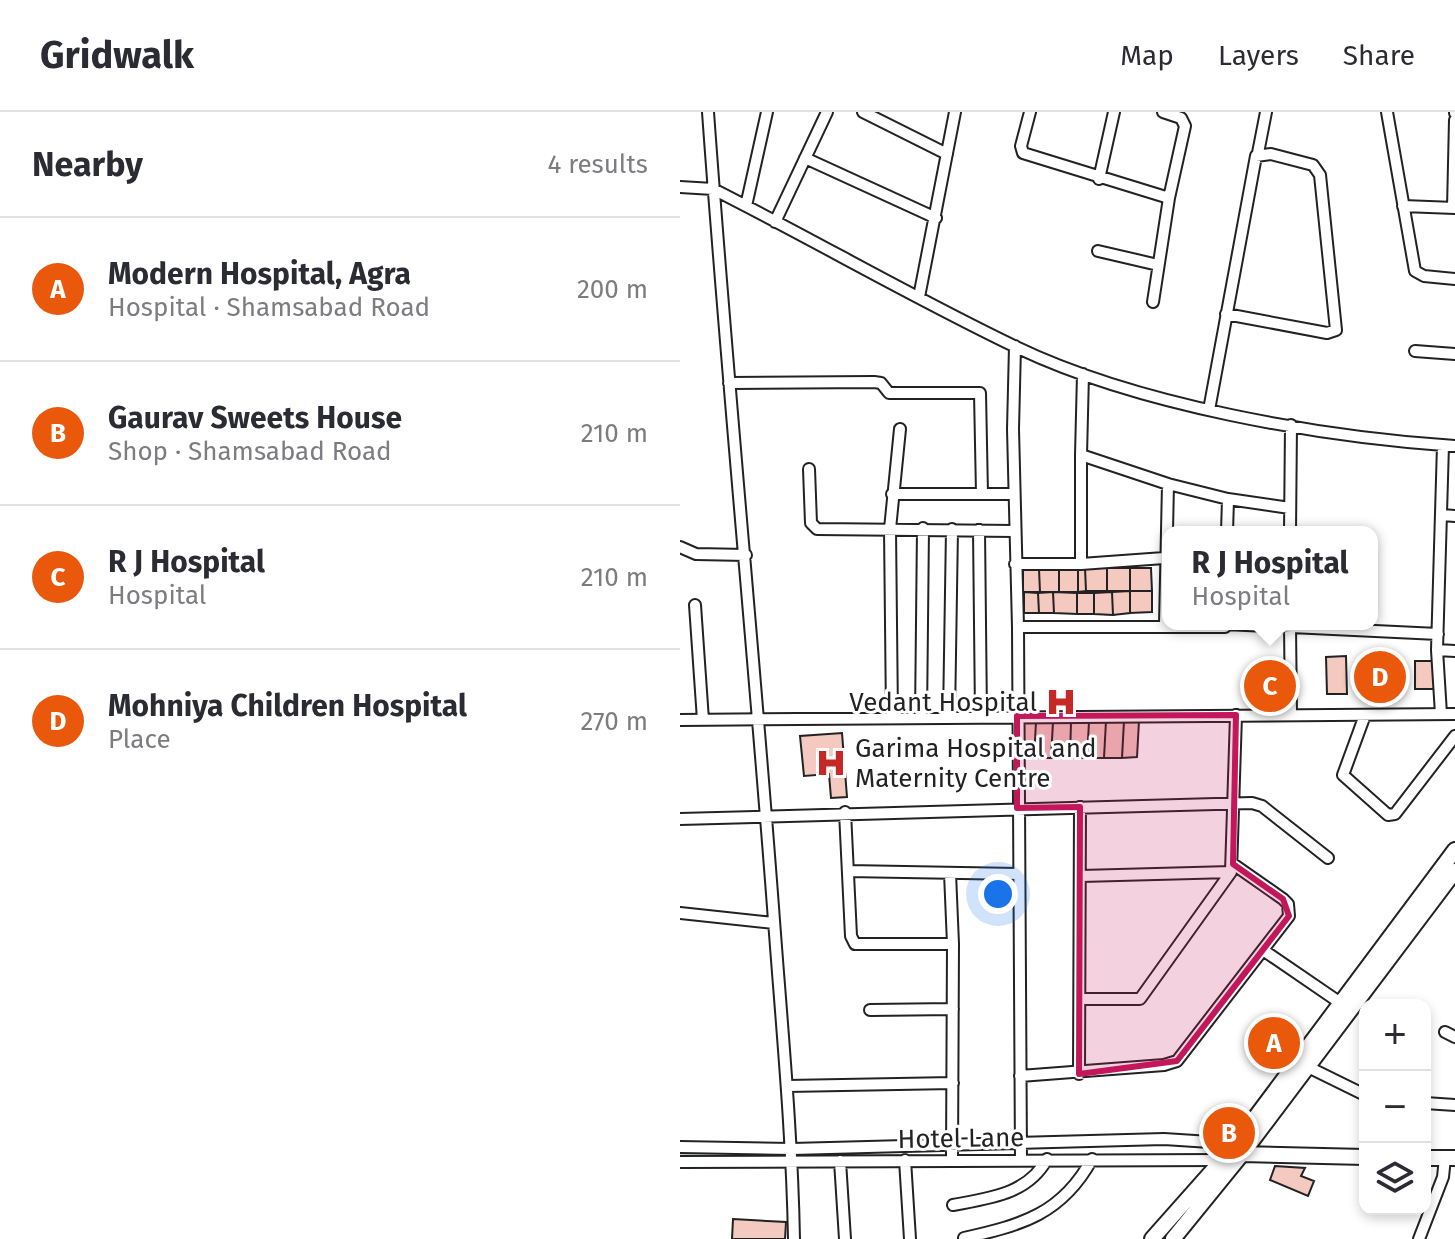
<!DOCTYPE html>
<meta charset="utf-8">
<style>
body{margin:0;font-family:"Fira Sans",sans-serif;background:#f2f2f3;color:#2b2b33}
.controls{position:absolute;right:24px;bottom:24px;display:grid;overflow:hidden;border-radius:16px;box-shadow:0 4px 12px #0003}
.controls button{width:72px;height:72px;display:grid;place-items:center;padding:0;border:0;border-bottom:2px solid #e1e1e2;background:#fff;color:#2b2b33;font:40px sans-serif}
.you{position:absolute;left:318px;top:782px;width:28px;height:28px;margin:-20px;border:6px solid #fff;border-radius:50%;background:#1a73e8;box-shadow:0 0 0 12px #1a73e833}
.badge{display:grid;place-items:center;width:52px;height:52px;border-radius:50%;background:#ea580c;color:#fff;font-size:26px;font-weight:700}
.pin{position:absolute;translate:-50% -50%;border:4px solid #fff;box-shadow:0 2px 8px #0006}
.popup{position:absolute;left:482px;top:414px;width:216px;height:104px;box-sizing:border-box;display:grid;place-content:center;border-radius:16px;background:#fff;filter:drop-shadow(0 2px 6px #0005);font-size:26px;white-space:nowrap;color:#7c7c81}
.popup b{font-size:30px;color:#2b2b33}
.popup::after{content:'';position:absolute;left:50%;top:100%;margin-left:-16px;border:16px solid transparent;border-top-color:#fff}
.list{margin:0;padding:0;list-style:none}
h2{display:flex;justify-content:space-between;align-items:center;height:104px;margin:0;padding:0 32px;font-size:34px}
h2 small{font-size:26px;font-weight:400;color:#7c7c81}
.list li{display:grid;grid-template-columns:52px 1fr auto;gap:24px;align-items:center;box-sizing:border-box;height:144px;padding:0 32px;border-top:2px solid #e1e1e2}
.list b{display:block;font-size:30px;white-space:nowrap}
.list p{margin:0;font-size:26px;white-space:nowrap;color:#7c7c81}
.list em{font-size:26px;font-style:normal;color:#7c7c81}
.icon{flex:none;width:44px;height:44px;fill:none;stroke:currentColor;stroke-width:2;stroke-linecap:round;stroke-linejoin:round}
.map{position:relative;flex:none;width:775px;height:1127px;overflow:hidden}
header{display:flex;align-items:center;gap:48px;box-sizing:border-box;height:112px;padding:0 40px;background:#fff;border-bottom:2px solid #e1e1e2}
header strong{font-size:38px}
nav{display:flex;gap:44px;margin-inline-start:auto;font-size:28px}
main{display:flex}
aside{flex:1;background:#fff}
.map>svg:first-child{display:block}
</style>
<header>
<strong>Gridwalk</strong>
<nav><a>Map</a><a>Layers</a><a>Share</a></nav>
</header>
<main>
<aside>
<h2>Nearby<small>4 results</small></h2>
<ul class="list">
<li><span class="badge">A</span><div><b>Modern Hospital, Agra</b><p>Hospital · Shamsabad Road</p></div><em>200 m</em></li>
<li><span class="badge">B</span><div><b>Gaurav Sweets House</b><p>Shop · Shamsabad Road</p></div><em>210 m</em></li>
<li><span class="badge">C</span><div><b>R J Hospital</b><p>Hospital</p></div><em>210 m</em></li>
<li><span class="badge">D</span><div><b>Mohniya Children Hospital</b><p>Place</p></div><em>270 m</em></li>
</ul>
</aside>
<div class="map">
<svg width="775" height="1127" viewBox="0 0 775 1127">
<rect width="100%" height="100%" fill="#fff"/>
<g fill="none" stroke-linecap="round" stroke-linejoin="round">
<path stroke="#c7d3dd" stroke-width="3" d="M0,1042L268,1044
M504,1043H535
M276,1044H308"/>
</g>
<path fill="#f3c9c0" stroke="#222" stroke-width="2" d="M398,456V480H379V457Z
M398,456H405L406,479L398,480Z
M405,456H427V479H406Z
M427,456H450V479H427Z
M450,456H471L472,479H450Z
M343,457H359L360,480H343Z
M359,457H379V480H360Z
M450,479H472V500L450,501Z
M450,479V501L433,503L432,480Z
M344,480L358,481L359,501H344Z
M373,480L397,481V502L374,501Z
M373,480L374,501H359L358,481Z
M432,480L433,503L414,502V481Z
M397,481H414V502H397Z
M666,544L667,582H647L646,545Z
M710,546L714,580L689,583L686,549Z
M735,549H755V577H735Z
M581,550H601V584H581Z
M426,609H444L442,646H424Z
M426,609L424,646H407L409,610Z
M444,609H459L457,645L442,646Z
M340,610H373L371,646H340Z
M356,610H373L371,646H354Z
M373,610H391L390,646H371Z
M391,610H409L407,646H390Z
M162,621L167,685L151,686L149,662L124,664L120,624Z
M580,914L611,937L603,946L573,924Z
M595,1054L625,1056L621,1064L634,1069L628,1084L590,1068Z
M53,1107L106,1110L105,1127H52Z"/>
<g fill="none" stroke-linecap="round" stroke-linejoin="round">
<g stroke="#222" stroke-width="14">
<path id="street" d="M28,0C47,265 73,530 93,795C101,906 112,1016 114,1127
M183,0L267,42
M350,0L341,34L343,41L489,86
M707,0L735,159L744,164L775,167
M775,0V1
M578,41L586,0
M125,46L256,106
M419,67L434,0
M0,75L33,77C134,128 232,185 334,234C456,293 640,325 775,334
M66,94L87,0
M723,94L775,96
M773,96L775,8
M95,110L147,0
M418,139L478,153
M239,185L275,0
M473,190L489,86L505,14L501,6L483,0
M335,234L333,317L338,515L341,1047
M735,239L775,242
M403,262L401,343L488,372L485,513
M49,271L194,270L201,271L209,281H300L302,382
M529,298L576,44L591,42L633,53L640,63L656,218L647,221L546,202
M401,343V452L484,446
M129,357L131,411L137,417L334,419
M488,372L548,387
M212,382H334
M762,403L775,404
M299,418L301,604
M547,420L548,387L610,396
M610,420L611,313
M0,435L16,442L66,443
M335,452H401
M15,493L23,608
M545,512L758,522
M610,514L611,603
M338,515H545
M757,538L775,539
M761,602L757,538L763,333
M685,603L663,663L708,703L715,702L775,624
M212,605L210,417L220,317
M241,605L243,416
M269,605L272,417
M0,608L775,602
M165,700L171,824L175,832H273L270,761
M0,707L572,691L582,694L648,746
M168,759L338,762
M401,764L551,760L556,603
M0,801L94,811
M583,838L659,890
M400,887H460L551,760
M190,898L273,897
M765,920L775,925
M626,954L685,983
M399,962L400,695
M340,964L484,953L497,949L609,804L608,792L603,787L553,752
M107,974L273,971
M745,991L775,993
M0,1035L112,1037L484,1027L561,1032
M225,1048L230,1127
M272,1048L273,832
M160,1049L165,1127
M0,1050L545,1048
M273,1093C310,1086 348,1082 367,1047
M284,1126C342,1113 382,1102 412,1047
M739,1127L763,1065L765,1046"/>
</g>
<g stroke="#222" stroke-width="18">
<path id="secondary" d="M562,1042L685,1045
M745,1046H775
M472,1127L551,1038L775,738
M493,1127L562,1042L775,759"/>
</g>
<use href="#street" stroke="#fff" stroke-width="10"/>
<use href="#secondary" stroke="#fff" stroke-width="14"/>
</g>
<path fill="#c2185b" fill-opacity="0.2" stroke="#c2185b" stroke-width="6" stroke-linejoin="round" d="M556,603L553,752L603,787L609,804L497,949L399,962L400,695L337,696V604Z"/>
<defs>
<g id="hospital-bare" transform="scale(2.4)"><path d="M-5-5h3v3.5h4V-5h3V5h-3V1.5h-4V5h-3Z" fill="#c62828" stroke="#fff" stroke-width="2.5" paint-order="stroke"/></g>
</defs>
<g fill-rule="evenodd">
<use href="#hospital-bare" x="381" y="590"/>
<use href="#hospital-bare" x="151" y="651"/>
</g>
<g text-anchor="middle" stroke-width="6" stroke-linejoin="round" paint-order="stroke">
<g font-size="26" fill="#222" stroke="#fff" text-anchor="end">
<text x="357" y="599">Vedant Hospital</text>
<text x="175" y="645" text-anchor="start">Garima Hospital and<tspan x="175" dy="30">Maternity Centre</tspan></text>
</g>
<g font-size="26" fill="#222" stroke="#fff">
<text transform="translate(281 1026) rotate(-1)" y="9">Hotel Lane</text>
</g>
</g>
</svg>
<div class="controls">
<button>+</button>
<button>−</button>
<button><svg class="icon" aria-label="layers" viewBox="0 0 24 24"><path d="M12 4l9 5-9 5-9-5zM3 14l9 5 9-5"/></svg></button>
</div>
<div class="you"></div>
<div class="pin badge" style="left:594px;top:931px">A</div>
<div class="pin badge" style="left:549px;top:1021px">B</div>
<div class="pin badge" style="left:590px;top:574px">C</div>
<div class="popup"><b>R J Hospital</b>Hospital</div>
<div class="pin badge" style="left:700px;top:565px">D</div>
</div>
</main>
